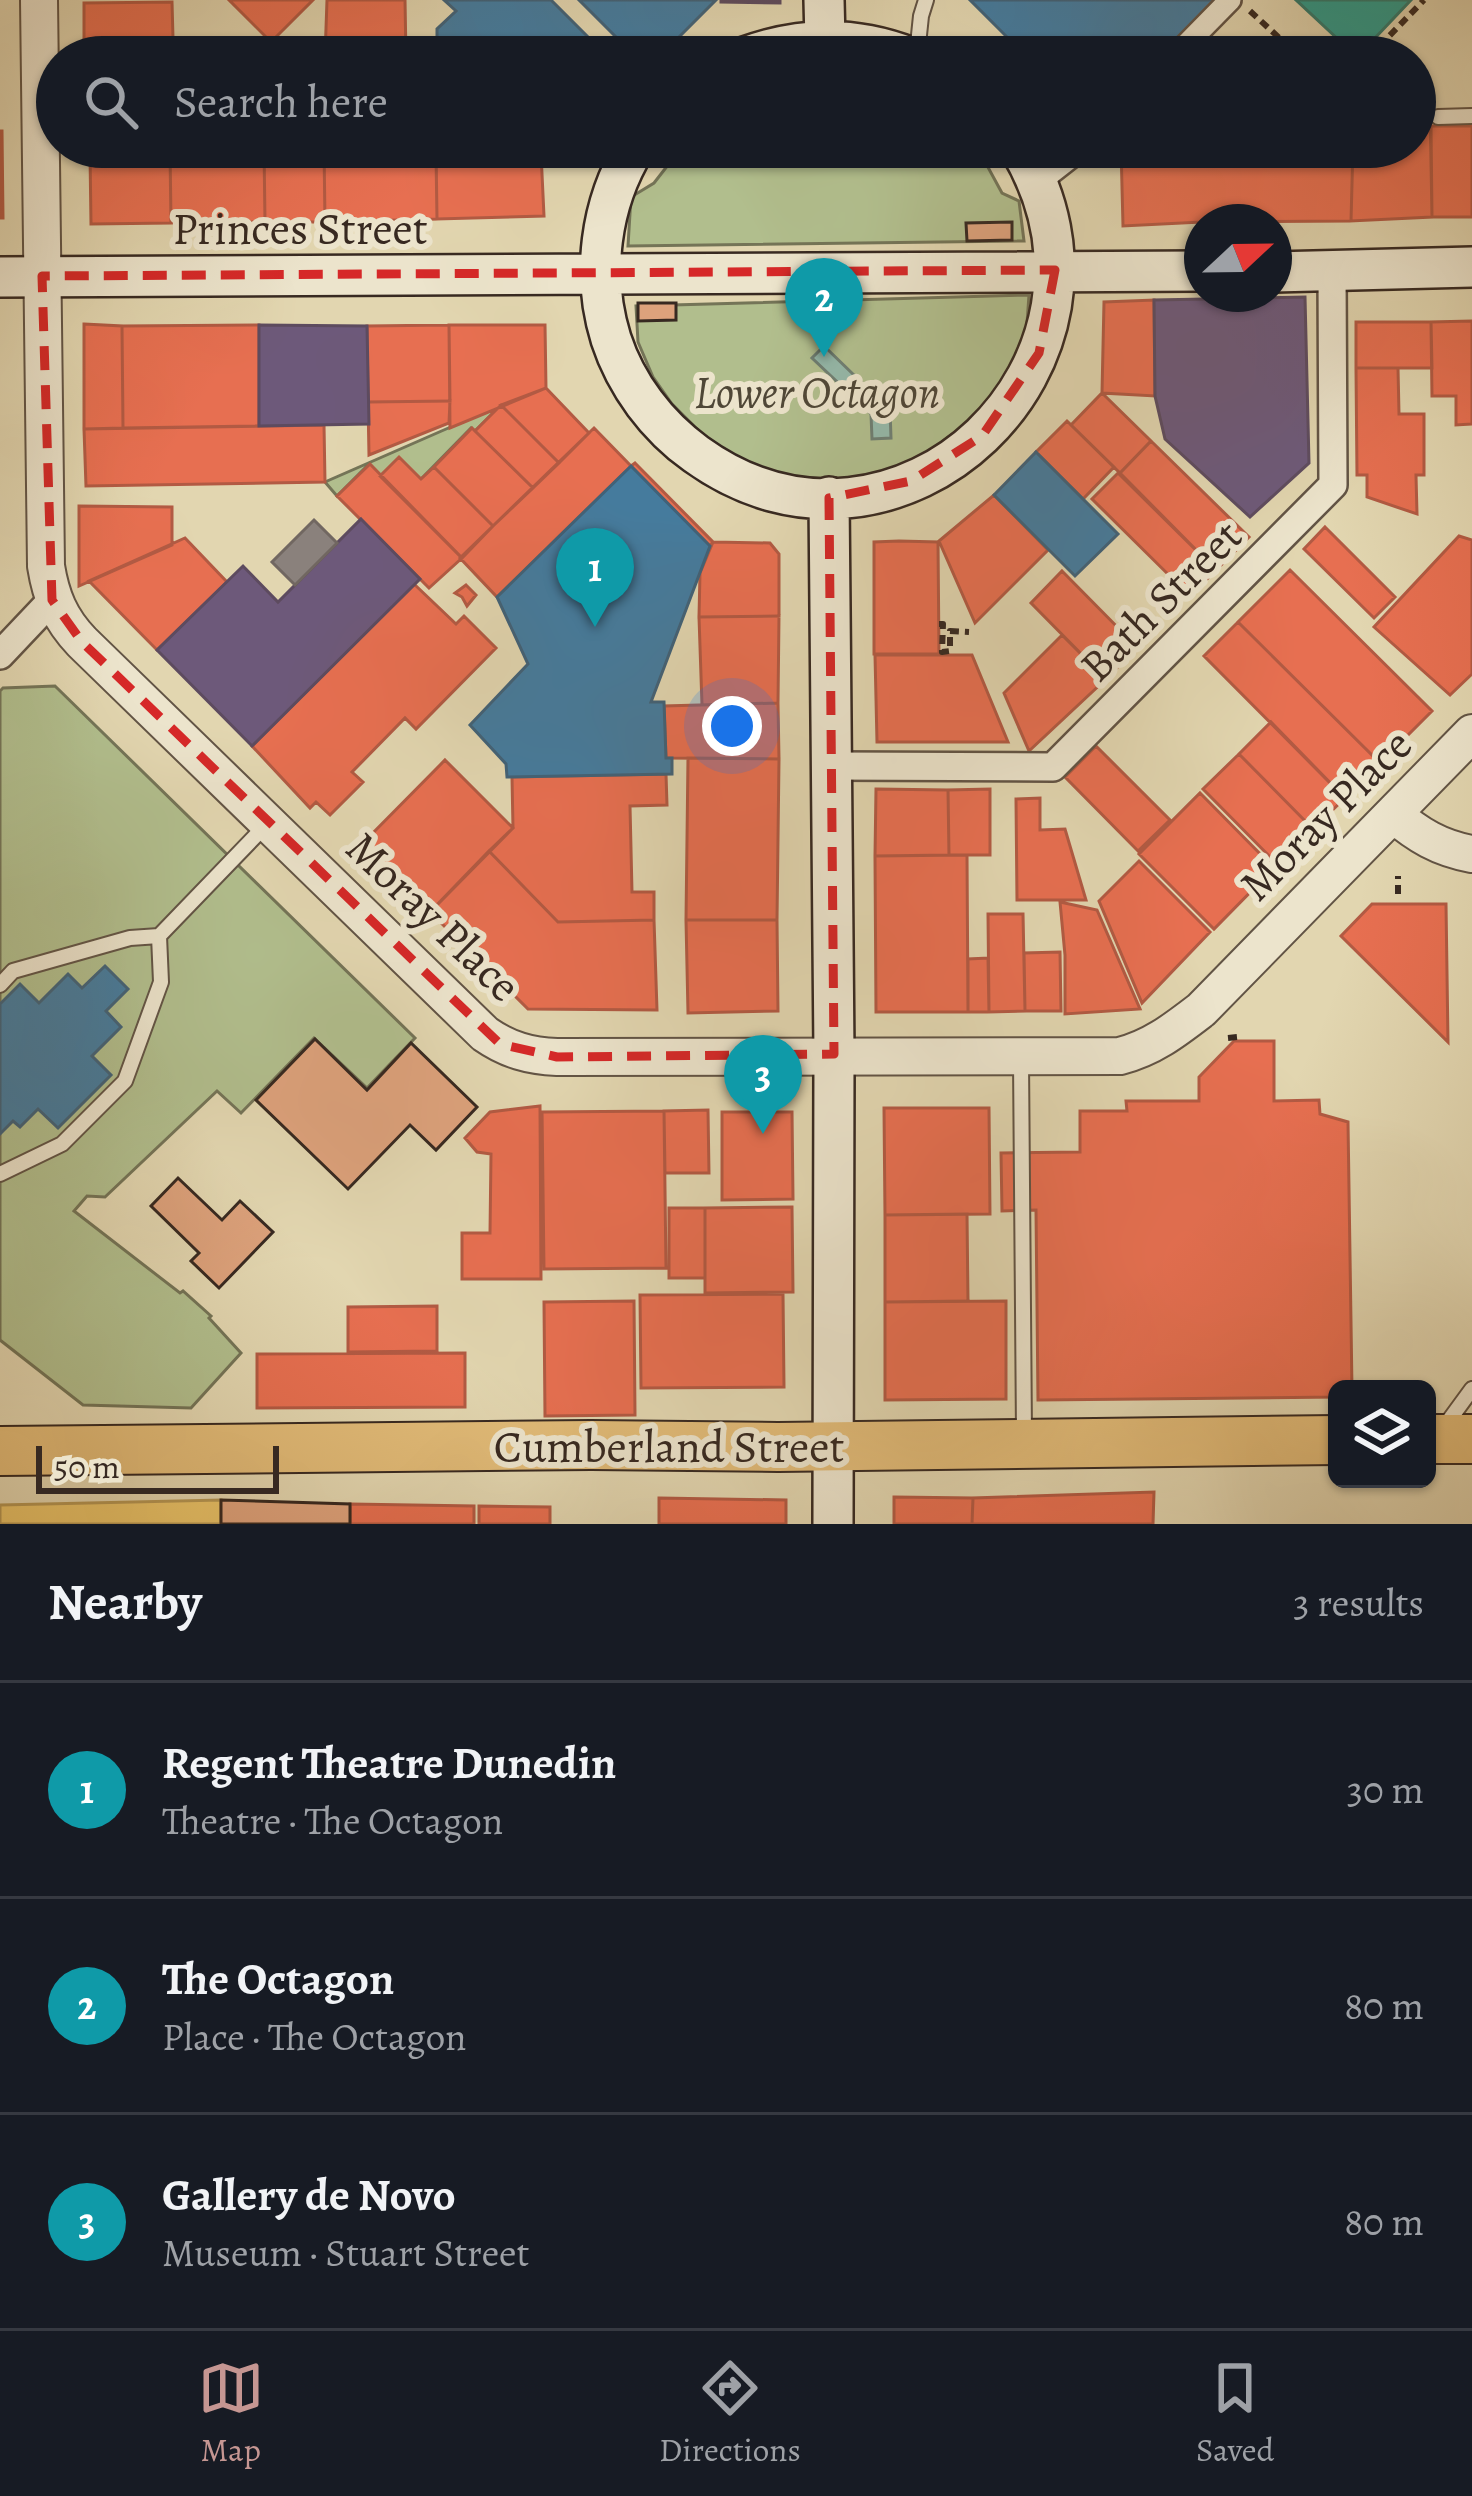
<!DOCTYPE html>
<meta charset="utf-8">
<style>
body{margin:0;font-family:Alegreya,serif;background:#242831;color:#f1f3f6}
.controls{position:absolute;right:36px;bottom:36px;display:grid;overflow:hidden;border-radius:18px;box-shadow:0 3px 9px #0004}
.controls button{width:108px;height:108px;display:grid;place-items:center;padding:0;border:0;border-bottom:3px solid #363941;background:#171b24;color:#f1f3f6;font:60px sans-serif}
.compass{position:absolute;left:1184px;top:204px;width:108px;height:108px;border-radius:50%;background:#171b24;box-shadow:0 3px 9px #0004;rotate:68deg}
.scale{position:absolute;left:36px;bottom:30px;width:243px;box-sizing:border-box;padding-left:12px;border:6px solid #372921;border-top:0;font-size:33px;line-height:42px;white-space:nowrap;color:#372921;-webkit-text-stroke:9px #ece4cc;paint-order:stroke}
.you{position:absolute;left:732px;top:726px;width:42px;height:42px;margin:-30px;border:9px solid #fff;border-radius:50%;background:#1a73e8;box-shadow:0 0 0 18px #1a73e833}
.badge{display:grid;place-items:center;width:78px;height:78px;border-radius:50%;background:#c59692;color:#fff;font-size:39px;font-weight:700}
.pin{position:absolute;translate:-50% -99px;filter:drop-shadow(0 3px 6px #0008)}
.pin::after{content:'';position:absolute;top:63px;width:42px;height:36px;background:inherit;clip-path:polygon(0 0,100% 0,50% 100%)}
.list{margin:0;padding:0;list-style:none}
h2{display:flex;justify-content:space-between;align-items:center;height:156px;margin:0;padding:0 48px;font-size:51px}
h2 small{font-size:39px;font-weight:400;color:#9ea1a6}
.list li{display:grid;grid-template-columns:78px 1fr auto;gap:36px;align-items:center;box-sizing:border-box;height:216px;padding:0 48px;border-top:3px solid #363941}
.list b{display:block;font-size:45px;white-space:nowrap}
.list p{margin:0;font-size:39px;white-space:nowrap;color:#9ea1a6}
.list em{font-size:39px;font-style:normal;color:#9ea1a6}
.icon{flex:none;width:66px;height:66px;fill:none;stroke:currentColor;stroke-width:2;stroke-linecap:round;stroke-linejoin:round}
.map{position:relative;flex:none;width:1472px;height:1524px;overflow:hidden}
.search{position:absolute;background:#171b24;box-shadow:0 3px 9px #0004;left:36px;right:36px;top:36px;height:132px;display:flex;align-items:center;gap:30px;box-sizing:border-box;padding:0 42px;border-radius:66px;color:#9ea1a6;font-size:45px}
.sheet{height:804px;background:#171b24}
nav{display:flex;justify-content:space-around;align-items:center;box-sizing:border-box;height:168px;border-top:3px solid #363941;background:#171b24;font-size:33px;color:#9ea1a6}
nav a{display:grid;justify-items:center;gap:6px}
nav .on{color:#c59692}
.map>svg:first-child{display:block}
</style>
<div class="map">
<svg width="1472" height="1524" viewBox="0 0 1472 1524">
<rect width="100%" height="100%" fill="#e2d6b0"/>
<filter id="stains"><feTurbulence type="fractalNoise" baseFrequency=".00167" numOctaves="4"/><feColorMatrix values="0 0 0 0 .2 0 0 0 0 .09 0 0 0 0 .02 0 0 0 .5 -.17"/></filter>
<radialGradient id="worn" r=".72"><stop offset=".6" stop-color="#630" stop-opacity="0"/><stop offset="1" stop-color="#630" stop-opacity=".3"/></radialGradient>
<path fill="#b1be8d" stroke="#747457" stroke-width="3" d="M682,147H973L983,158L1002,193L1019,201L1024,241L628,246L631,197L654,183Z
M1029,295L1026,337L1005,380L970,421L927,453L894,470L858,480H779L718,450L672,404L653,377L638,342L636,306Z
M501,405L475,431L471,428L421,479L380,476L369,464L337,496L325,482Z
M55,686L415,1038L367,1088L314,1038L241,1113L217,1091L105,1197L87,1196L74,1211L180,1293L183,1291L211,1316L209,1318L241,1353L191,1408L83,1405L0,1340V691L3,688Z"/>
<path fill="#95b9aa" stroke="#6f7f73" stroke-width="3" d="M824,346L890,410L891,438L872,439L871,414L812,358Z"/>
<path fill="#e9c46a" stroke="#b49654" stroke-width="3" d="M221,1500V1524H0V1505Z"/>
<path fill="#e76f51" stroke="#b25a43" stroke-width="3" d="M229,0H313L271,42Z
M327,0H405L406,57H325Z
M172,2L173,38L84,39V3Z
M145,40V57H84L83,41Z
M1415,109H1430L1432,217L1351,221L1353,147H1415Z
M1431,126H1472V217H1432Z
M0,131H2L3,218H0Z
M90,147H123V153H90Z
M170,147H264L265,222L171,223Z
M264,147H324L325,222H265Z
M324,147H436L437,219L325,222Z
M490,147H527L541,153L544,216L437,219L436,155L490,154Z
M1121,147H1353L1351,221L1202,222L1123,226Z
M170,152L171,223L91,224L90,153Z
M1154,300L1155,396L1102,393L1104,302Z
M1472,321V424L1456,425V396H1432L1431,322Z
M1356,322H1431L1432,368H1356Z
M84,324L122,326L123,428L84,429Z
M259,325V426L123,428L122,326Z
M449,325L450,401L368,402L367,326Z
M449,325H545L546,388L450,428Z
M1356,368H1398L1399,414H1424V475H1416L1417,514L1367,497V475H1357Z
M546,388L589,433L559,463L501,405Z
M1102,393L1151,441L1120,473L1071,425Z
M450,401L449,423L369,455L368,402Z
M501,405L559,463L533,488L475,431Z
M1067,421L1114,467L1083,499L1036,452Z
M324,425L325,482L86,486L84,429Z
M472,428L533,488L493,526L434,467Z
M594,428L631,466L497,597L460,558Z
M1151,441L1249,537L1216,570L1120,473Z
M399,457L421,479L434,467L493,526L462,558L380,476Z
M635,463L713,542L710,546L670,506L631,466Z
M370,464L462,558L429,588L337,496Z
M1118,473L1216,570L1190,596L1092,499Z
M994,495L1048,550L975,623L939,541Z
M79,506L172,507V545L79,586Z
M1325,527L1395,597L1374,618L1304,549Z
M1459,536L1472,540V674L1450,695L1374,627Z
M185,538L227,582L157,650L89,581Z
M899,541L938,542L939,654H874V542Z
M713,542L770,543L779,554V616L699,617L700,573Z
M1290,570L1432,711L1380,763L1238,622Z
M1062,571L1137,647L1106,679L1031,603Z
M414,584L456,624L464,616L496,648L416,729L405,718L352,772L363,782L330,815L316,802L310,808L252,746Z
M466,585L476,595L467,606L462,597L455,593Z
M779,616L778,703L702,705L699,617Z
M1238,622L1380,763L1345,798L1204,656Z
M1062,635L1106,679L1029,751L1004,693Z
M875,655H972L1008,742H877Z
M778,703L779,759L666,758L664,706Z
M1271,722L1345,798L1313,829L1239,754Z
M1096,746L1170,820L1138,851L1065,777Z
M1239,754L1313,829L1278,865L1203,789Z
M688,758L779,759L777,920H686Z
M445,760L513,828L430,912L362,844Z
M666,774L667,805L630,806L632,892H654V920L558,922L489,851L513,828L512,777Z
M876,789L948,790L949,855L875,856Z
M990,789V855H949L948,790Z
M1200,793L1274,868L1214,929L1139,854Z
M1040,798V830L1065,829L1086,900H1017L1016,799Z
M489,851L558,922L654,920L657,1010L528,1009L430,912Z
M967,855L968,1012H876L875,856Z
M1139,861L1210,932L1142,1003L1099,901Z
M1060,902L1097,910L1140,1009L1065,1014V955Z
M1372,904H1446L1448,1042L1341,936Z
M988,914H1023L1025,1011L989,1012Z
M686,920H777L778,1011L688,1013Z
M1060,952L1061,1011H1025L1024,953Z
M988,958L989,1012H968V959Z
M1234,1041H1274V1101L1319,1100L1320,1114L1348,1122L1352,1389H1337V1397L1038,1400L1036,1210L1002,1211L1001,1153L1080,1152V1111H1127L1126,1101H1199V1077Z
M540,1106L541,1279H462V1233H490L491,1154L477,1152L465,1138L490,1112Z
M884,1108H989L990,1214L885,1215Z
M708,1110L709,1173H665L664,1111Z
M664,1111L666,1268L544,1269L542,1112Z
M722,1112H792L793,1199L722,1200Z
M792,1207L793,1292L705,1293V1208Z
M669,1208H705V1278H669Z
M967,1214L968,1301L885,1302V1215Z
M783,1294L784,1387L641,1388L640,1295Z
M634,1301L635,1415L545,1416L544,1302Z
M1006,1301V1399L885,1400V1302Z
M437,1306V1351L348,1352V1307Z
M465,1353V1407L257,1408V1354Z
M1154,1492L1153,1524H972L973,1498Z
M894,1497L973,1498L972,1524H894Z
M659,1498L786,1500V1524H659Z
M350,1504L474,1506V1524H350Z
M479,1506L550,1507V1524H479Z"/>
<path fill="#6d597a" stroke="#5d4b5f" stroke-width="3" d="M721,0H780V3L721,2Z
M1305,297L1309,463L1250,517L1165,439L1155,396L1154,300Z
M259,325L367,326L369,424L259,426Z
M361,519L420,579L252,746L157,650L243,566L278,602Z"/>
<path fill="#2a9d8f" stroke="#2e7a6e" stroke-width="3" d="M1296,0H1411L1357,57Z"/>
<path fill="#457b9d" stroke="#416278" stroke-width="3" d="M444,0H551L608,57H437V29L456,11Z
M579,0H716L659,57H636Z
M970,0H1216L1159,57H1027Z
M527,147H563L553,157Z
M1036,452L1118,534L1075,576L994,495Z
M631,466L710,546L651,702H664L666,758H672V774L507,777L506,764L470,725L528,664L497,597Z
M105,966L128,989L106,1011L121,1027L92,1056L111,1075L58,1128L38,1109L20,1127L13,1121L0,1134V1004L20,984L39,1003L68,974L82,988Z"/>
<path fill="#8a817c" stroke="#716761" stroke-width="3" d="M314,520L337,543L295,585L272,562Z"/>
<path fill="#dda27c" stroke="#372921" stroke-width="3" d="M1012,222V240L967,241L966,223Z
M638,303H676V320L638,321Z
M315,1039L367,1090L411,1043L477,1107L436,1150L410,1125L348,1189L256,1100Z
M178,1178L222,1220L240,1201L273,1232L219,1288L191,1261L199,1253L151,1206Z
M221,1500L350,1504V1524H221Z"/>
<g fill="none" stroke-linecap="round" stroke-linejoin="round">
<g stroke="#625445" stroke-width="18">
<path id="service" d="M917,54L921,16L926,0
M1438,117L1472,116
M159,936L268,823
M0,985L13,971L130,938L159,936L161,982L125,1081L62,1144L0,1174
M1021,1060L1024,1434
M1442,1430L1472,1389"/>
</g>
<g stroke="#625445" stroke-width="26">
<path id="pedestrian" d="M1174,57L1230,0
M1038,183L1084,147"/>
</g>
<g stroke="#625445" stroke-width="32">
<path id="minor" d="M0,655L52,600
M831,766L1053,767L1333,485L1332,272"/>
</g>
<g stroke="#625445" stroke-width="40">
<path id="tertiary" d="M39,0L46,566C51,597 60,619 82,642L485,1034C508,1050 530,1056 557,1057L1120,1056C1152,1048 1175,1030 1201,1010L1472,733
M1393,814C1418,835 1439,848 1472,854"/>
</g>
<g stroke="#372921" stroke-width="44">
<path id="secondary" d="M824,0L825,41
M745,57C799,37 855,36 909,57
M635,147C600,204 591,275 611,339C626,385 657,426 696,454C898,600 1148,361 1019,147
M1274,272L1472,267
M0,277L1202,271
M829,497L834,1054L833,1524"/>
</g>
<g stroke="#372921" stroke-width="52">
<path id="trunk" d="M1427,1439H1472
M0,1451L591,1445L778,1447L1337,1440"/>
</g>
<path stroke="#372921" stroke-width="6" stroke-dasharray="9 6" stroke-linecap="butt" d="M1250,11L1300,57
M1369,57L1424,0
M939,624H943L942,652L950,651V631L969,632
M1398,894V876
M1228,1038L1238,1037"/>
<use href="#service" stroke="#ece4cc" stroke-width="14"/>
<use href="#pedestrian" stroke="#ece4cc" stroke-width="21"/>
<use href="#minor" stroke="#ece4cc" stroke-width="27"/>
<use href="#tertiary" stroke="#ece4cc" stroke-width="36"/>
<use href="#secondary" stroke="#ece4cc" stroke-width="39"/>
<use href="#trunk" stroke="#e1bb78" stroke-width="48"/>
</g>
<path fill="none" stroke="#d62828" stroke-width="9" stroke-dasharray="24 15" stroke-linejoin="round" d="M1055,270L1039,353L982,436L911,481L829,498L834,1054L557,1057L500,1044L82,642L52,600L42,276Z"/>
<g text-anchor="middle" stroke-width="12" stroke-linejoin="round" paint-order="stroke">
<g font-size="45" fill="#372921" stroke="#ece4cc">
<text x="300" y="244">Princes Street</text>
<text transform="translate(1160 600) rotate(-45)" y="16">Bath Street</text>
<text transform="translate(1325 814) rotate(-45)" y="16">Moray Place</text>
<text transform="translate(434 916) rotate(44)" y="16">Moray Place</text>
<text x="669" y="1462">Cumberland Street</text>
</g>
<g font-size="45" font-style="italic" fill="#4f4737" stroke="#ece4cc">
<text x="817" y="407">Lower Octagon</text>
</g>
</g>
<rect width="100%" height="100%" filter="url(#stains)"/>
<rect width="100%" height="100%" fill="url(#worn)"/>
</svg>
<div class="controls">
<button><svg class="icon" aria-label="layers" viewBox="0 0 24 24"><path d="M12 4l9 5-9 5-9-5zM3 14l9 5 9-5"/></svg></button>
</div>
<svg class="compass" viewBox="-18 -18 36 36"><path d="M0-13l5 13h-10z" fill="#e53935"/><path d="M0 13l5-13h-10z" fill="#9ea1a6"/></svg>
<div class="scale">50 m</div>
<div class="you"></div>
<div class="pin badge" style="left:595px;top:627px;background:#0f9aa8">1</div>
<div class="pin badge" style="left:824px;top:357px;background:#0f9aa8">2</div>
<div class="pin badge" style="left:763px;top:1134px;background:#0f9aa8">3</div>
<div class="search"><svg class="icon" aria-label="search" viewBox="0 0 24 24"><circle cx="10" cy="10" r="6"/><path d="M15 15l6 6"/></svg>Search here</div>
</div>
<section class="sheet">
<h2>Nearby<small>3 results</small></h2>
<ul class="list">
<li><span class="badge" style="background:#0f9aa8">1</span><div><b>Regent Theatre Dunedin</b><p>Theatre · The Octagon</p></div><em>30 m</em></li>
<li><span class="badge" style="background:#0f9aa8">2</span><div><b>The Octagon</b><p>Place · The Octagon</p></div><em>80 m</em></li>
<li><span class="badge" style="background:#0f9aa8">3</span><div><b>Gallery de Novo</b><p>Museum · Stuart Street</p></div><em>80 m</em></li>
</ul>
</section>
<nav>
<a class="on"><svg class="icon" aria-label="map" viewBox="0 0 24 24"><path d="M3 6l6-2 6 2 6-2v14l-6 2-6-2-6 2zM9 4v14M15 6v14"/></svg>Map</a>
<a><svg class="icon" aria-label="directions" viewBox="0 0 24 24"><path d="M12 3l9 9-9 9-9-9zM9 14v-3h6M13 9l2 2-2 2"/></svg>Directions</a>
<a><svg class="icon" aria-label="saved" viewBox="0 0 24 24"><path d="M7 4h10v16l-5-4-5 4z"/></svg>Saved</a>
</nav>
